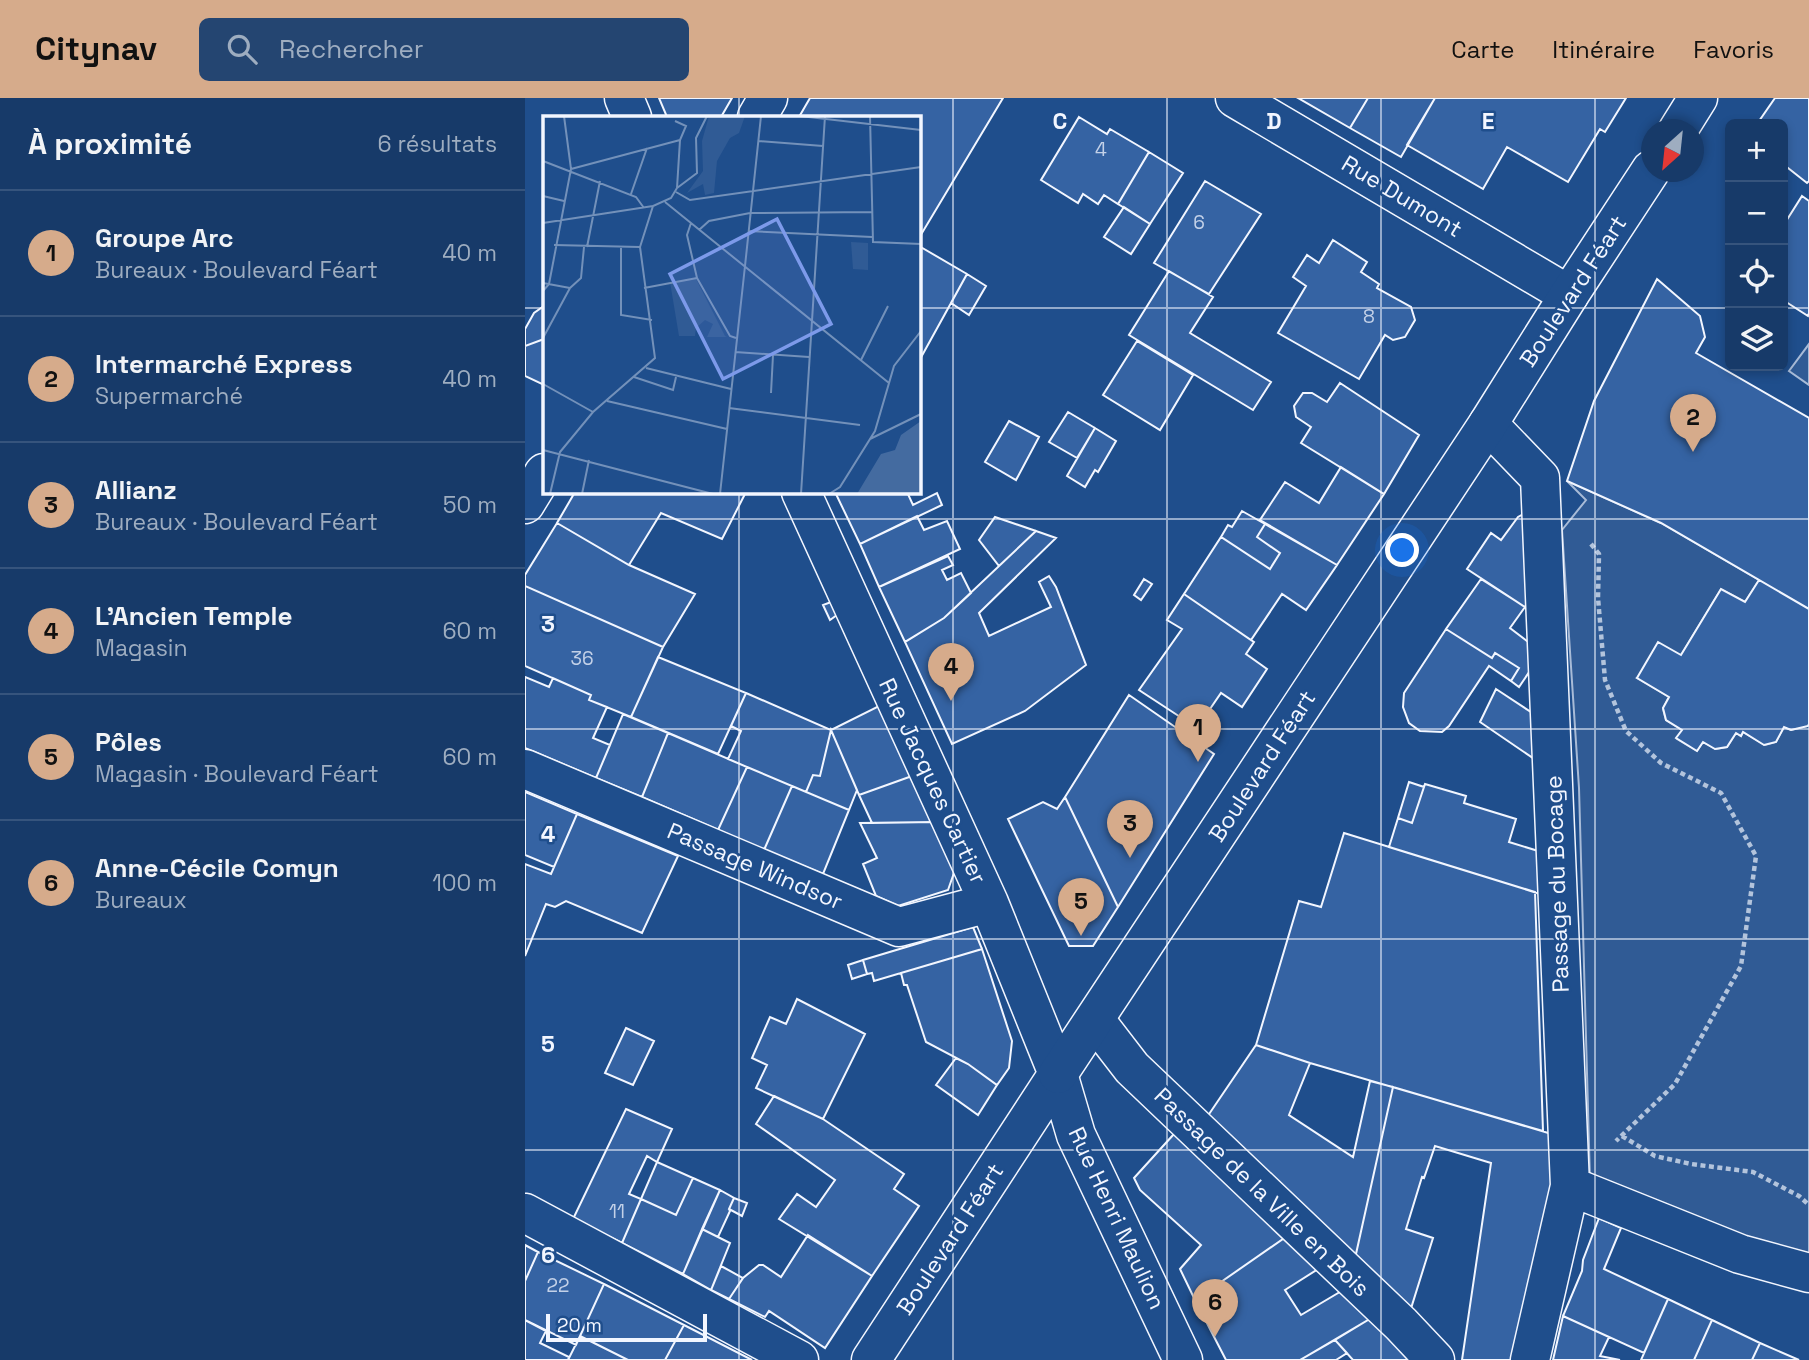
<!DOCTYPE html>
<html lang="fr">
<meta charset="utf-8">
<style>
body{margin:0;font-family:"Space Grotesk",sans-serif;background:#244571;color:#f1f3f6}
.controls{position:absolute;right:21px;top:21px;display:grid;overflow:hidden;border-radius:10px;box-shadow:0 4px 10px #0003}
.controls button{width:63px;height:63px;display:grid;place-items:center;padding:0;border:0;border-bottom:2px solid #36547d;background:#173a69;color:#f1f3f6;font:35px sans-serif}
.compass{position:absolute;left:1116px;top:21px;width:63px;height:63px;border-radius:50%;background:#173a69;box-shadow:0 4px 10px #0003;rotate:207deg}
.scale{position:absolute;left:21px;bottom:18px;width:161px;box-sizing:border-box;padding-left:7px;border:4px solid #f2f6ff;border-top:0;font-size:19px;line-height:24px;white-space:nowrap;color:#f2f6ff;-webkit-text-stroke:5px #1f4e8c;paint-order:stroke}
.you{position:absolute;left:878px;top:453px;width:24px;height:24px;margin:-18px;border:5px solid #fff;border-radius:50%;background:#1a73e8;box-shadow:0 0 0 10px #1a73e833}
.badge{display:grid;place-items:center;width:46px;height:46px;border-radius:50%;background:#d6ab8b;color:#111;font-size:23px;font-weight:700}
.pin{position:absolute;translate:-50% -58px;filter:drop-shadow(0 2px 4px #0008)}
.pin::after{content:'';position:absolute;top:37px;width:24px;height:21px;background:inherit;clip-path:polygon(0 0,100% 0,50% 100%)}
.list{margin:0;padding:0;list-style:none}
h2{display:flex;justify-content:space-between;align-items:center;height:91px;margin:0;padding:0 28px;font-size:30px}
h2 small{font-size:23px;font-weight:400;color:#9eadc0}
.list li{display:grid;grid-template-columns:46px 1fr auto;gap:21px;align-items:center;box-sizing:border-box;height:126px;padding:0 28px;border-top:2px solid #36547d}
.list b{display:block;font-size:26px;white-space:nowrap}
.list p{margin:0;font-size:23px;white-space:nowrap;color:#9eadc0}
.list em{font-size:23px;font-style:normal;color:#9eadc0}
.icon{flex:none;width:38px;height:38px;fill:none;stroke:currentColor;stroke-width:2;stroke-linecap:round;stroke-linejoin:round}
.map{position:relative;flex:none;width:1284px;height:1262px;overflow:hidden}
header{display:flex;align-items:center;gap:42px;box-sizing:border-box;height:98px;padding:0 35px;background:#d6ab8b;color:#111}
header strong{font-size:33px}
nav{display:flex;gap:38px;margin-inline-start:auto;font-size:24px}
.search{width:490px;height:63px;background:#244571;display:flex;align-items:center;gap:18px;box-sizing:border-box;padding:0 24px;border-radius:10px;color:#9eadc0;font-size:26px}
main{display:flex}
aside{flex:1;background:#173a69}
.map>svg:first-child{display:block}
</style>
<header>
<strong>Citynav</strong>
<div class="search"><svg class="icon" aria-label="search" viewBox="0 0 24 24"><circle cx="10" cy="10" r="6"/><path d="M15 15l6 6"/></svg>Rechercher</div>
<nav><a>Carte</a><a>Itinéraire</a><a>Favoris</a></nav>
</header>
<main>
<aside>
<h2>À proximité<small>6 résultats</small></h2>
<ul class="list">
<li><span class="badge">1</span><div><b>Groupe Arc</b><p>Bureaux · Boulevard Féart</p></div><em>40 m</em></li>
<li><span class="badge">2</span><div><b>Intermarché Express</b><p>Supermarché</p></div><em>40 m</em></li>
<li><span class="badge">3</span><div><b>Allianz</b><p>Bureaux · Boulevard Féart</p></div><em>50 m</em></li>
<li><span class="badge">4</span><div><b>L'Ancien Temple</b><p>Magasin</p></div><em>60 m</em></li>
<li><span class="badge">5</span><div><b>Pôles</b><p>Magasin · Boulevard Féart</p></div><em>60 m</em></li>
<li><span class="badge">6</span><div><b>Anne-Cécile Comyn</b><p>Bureaux</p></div><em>100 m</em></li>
</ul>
</aside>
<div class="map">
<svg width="1284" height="1262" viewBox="0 0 1284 1262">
<rect width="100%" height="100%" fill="#1f4e8c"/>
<path fill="#305b95" stroke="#a8bbd7" stroke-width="2" d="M1284,246V287L1264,273Z
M1042,383L1136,425L1234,482L1220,504L1196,491L1156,557L1112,580L1144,599L1138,611L1141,622L1157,632L1152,641L1172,653L1178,644L1191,651L1202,649L1211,635L1216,638L1218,634L1240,647L1251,644L1259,629L1266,632L1282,628L1284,626V1167L1065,1082L1054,690L1037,432L1061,402Z"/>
<path fill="#3563a3" stroke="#f2f6ff" stroke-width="2" d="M134,0H207L196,19H142Z
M285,0H478L394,140V19H274Z
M773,0H843L825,30Z
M843,0H910L876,59L825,30Z
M910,0H1101L1080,34L1075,31L1043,84L982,49L958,91L882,47Z
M1250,0H1284V83L1282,85L1258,66V26H1232Z
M554,19L582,36L585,31L624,54L593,106L579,97L573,106L558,96L553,105L516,82Z
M624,54L658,75L625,126L593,106Z
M680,83L736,116L684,196L629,165Z
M1277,98L1284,103V215L1283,218L1258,202V128Z
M599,109L625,126L606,156L579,139Z
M808,142L842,164L836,174L854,186L852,190L886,209L890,222L880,239L868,242L860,237L834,281L753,235L781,188L768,179L782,157L794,165Z
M394,148L442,176L394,263Z
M644,173L688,199L665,235L746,284L728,312L604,237Z
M442,176L461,188L444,217L426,205Z
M1132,181L1175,218L1180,239L1171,255L1284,320V511L1136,425L1042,383L1069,303Z
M19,208V241L0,248V231L9,215Z
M19,241V287L0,278V248Z
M612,243L668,277L635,332L578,297Z
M815,285L894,337L859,396L776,345L786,329L771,319L769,308L778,295H787L802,304Z
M543,314L570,330L552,360L524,344Z
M484,323L514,339L491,382L460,364Z
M570,330L591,343L573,374L570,372L560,389L542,378Z
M816,369L859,396L812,467L735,422L760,384L794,405Z
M50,394H221L197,441L136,415L104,467L32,425Z
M310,394H382L388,407L412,395L417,407L335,446Z
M717,413L740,426L732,439L755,455L745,471L696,439L703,427L707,429Z
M1002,414L1013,489L1000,509L942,471L966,435L976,442L993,419Z
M392,418L399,432L422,423L435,451L354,489L335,446Z
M470,419L511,433L474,468L454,442Z
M32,425L104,467L170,496L138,549L0,488V477Z
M740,426L812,467L781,512L757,496L726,542L659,496L696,439L745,471L755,455L732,439Z
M511,433L531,440L454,515L464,538L526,509L514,484L524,478L531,489L561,567L500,613L427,646L380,544L419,520Z
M423,458L428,467L417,472L422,482L436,475L446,495L419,520L380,544L354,489Z
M619,481L627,486L616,502L609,497Z
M956,481L1000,509L985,530L1015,553V558L994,589L986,583L994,570L970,555L967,560L921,531Z
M1234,482L1284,511V626L1283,628L1266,632L1259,629L1251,644L1239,647L1218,634L1216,638L1211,635L1202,649L1190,651L1178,644L1172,653L1151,640L1157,632L1141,622L1138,610L1144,599L1112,580L1133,544L1156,557L1196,491L1220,504Z
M0,488L138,549L106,619L64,602L66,597L0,568Z
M659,496L726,542L729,544L721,556L742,571L717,609L696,595L672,630L614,592L657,531L642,522Z
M306,504L312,517L305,522L298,507Z
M921,531L967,560L970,555L994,570L986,583L964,568L924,628L917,634L895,633L884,625L878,609L879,595Z
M133,559L221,595L193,656L106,619Z
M0,579L24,589L28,580L66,597L64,602L82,609L68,640L85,647L71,680L0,650Z
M971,591L1015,620L1021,669L955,624Z
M221,595L306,632L295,678L288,677L281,694L203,661L216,633L206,628Z
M604,597L689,656L593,809L540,699Z
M354,608L387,678L334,697L306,632Z
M98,616L143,635L117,699L71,680Z
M306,632L332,692L324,712L281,694L288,677L295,678Z
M143,635L222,669L193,732L117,699Z
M222,669L267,688L239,752L193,732Z
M387,678L408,724L347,725L334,697Z
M884,684L899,689L887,725L873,720Z
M900,686L941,698L939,705L991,721L984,744L1023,756L1025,799L864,749L873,720L887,725Z
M267,688L324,712L298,776L239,752Z
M0,694L52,716L29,769L0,757Z
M540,699L593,809L568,848H544L483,721L518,704L532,711Z
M52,716L153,758L117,835L41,803L30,809L21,806L0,858V766L26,776Z
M408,724L430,772L423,792L373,808L351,798L338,766L352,760L335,725Z
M819,735L1010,794L1018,1033L785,965L731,947L774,803L796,809Z
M448,829L457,851L349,883L347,875L342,876L338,862Z
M457,851L487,943L484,970L472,987L443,966L401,944L382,887H379L376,875Z
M338,862L342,876L327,881L323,867Z
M272,901L340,936L298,1021L231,990L242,967L227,960L245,919L261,926Z
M101,930L129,943L108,987L80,975Z
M731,947L785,965L764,1017L828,1059L845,983L868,989L829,1165L680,1022Z
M431,960L443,966L472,987L453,1017L411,987Z
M868,989L1030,1037L1031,1100L997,1262H937L966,1065L910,1048L899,1080L897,1079L881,1131L908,1140L883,1220L829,1165Z
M249,998L298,1021L379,1076L369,1091L394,1108L347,1178L254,1121L272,1096L291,1109L310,1082L231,1026Z
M101,1011L147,1031L132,1064L122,1058L104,1096L116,1101L97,1145L48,1121Z
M649,1036L768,1134L670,1202L655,1171L676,1147L615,1092L609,1080Z
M132,1064L168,1080L151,1117L116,1101Z
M168,1080L195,1092L158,1176L97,1145L116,1101L151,1117Z
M195,1092L209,1100L204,1111L205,1113L193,1139L177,1131Z
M209,1100L222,1105L217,1118L204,1111Z
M1074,1120L1096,1130L1079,1171L1143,1201L1119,1255L1038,1218L1057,1173L1058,1162Z
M177,1131L205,1145L186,1192L158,1176Z
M768,1134L801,1166L760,1192L776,1217L825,1188L853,1216L775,1262H701L670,1202Z
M283,1137L347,1178L300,1250L244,1213L240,1219L204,1201L218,1180L234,1167H238L256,1179Z
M0,1147L13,1154L0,1183Z
M13,1154L79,1186L51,1247L0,1222V1183Z
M196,1168L218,1180L204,1201L186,1192Z
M79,1186L159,1227L140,1262H103L55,1238Z
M1143,1201L1187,1222L1169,1262H1116Z
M853,1216L893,1262H828L810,1242Z
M1038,1218L1084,1239L1075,1258L1095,1262H1028Z
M0,1222L21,1233L15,1245L44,1259L43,1262H0Z
M1187,1222L1235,1245L1227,1262H1169Z
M159,1227L227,1262H140Z
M55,1238L103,1262H43Z
M810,1242L822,1255L811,1262H775Z
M1235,1245L1274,1262H1227Z"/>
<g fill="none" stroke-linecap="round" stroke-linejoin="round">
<g stroke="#f2f6ff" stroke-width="41">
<path id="minor" d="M99,0L107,19
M710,0L1044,197
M232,19L243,0
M963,326L1015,380L1045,1088L1005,1262
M276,394L464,805L533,976L551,1037L658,1262
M0,406L19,375
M0,671L374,829L464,805
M570,922L607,970L876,1226L910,1262
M1045,1088L1215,1156L1284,1175
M0,1115L274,1262
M346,1262L533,976"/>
</g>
<g stroke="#f2f6ff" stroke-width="41">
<path id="major" d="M1153,32L1173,0
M533,976L963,326L1044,197L1126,72"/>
</g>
<path stroke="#b3c4dc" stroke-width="4.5" stroke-dasharray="5 3.5" stroke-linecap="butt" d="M1066,446L1074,456L1073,500L1080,582L1101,633L1136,665L1196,695L1231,758L1216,868L1150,986L1091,1043
M1097,1038L1130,1058L1166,1066L1228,1074L1274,1098L1284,1107"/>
<use href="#minor" stroke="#1f4e8c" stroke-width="38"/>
<use href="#major" stroke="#1f4e8c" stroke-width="38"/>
</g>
<path fill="none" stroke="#f2f6ff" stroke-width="2" stroke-opacity="0.55" d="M214,0V19M428,0V1262M642,0V1262M856,0V1262M1070,0V1262M0,210H19M394,210H1205M1258,210H1284M214,394V1262M0,421H1284M0,631H1284M0,841H1284M0,1052H1284"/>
<g text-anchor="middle" stroke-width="5" stroke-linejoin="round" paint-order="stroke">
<g font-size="19" fill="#c3d1e8">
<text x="576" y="58">4</text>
<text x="674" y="131">6</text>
<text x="844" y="225">8</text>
<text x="57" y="567">36</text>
<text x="92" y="1120">11</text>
<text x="33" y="1194">22</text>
</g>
<g font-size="23" fill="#f2f6ff" stroke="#1f4e8c">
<text transform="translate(877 98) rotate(31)" y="8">Rue Dumont</text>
<text transform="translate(1048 193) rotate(-57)" y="8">Boulevard Féart</text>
<text transform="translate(737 668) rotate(-57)" y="8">Boulevard Féart</text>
<text transform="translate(408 683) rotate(65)" y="8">Rue Jacques Cartier</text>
<text transform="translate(230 768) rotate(23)" y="8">Passage Windsor</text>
<text transform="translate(1032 786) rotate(-92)" y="8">Passage du Bocage</text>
<text transform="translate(737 1094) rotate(44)" y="8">Passage de la Ville en Bois</text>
<text transform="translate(592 1120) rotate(65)" y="8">Rue Henri Maulion</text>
<text transform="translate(425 1141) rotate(-57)" y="8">Boulevard Féart</text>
</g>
</g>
<g transform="translate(18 18)">
<rect width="378" height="378" fill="#1f4e8c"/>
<path d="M166,0H202L196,17L187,22L174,45L171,77L162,79L160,68L144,77L160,55L159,25ZM308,126L325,127V154L310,153ZM153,163L182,220L184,221H164L170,208L162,204L153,212L152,220H136L127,166Z" fill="#305b95"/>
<path d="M378,305V378H314L338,338L352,334L358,319Z" fill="#446ba0"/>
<path fill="none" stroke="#7391ba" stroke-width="2" d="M257,0L378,14M327,0L330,126L378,128M216,25L280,30M0,45L93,81L101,92M28,53L137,24M134,72L154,57L153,22L164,0M133,76L147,84L378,51M88,78L104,32M0,80L21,85M122,86L346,267M0,107L110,90M148,107L144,119L154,162L187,220L193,222M156,114L166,105L207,97L329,96M205,115L329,121M11,129L97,131M44,131L57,65M78,131V199L109,204M202,150L218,0M0,167L27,172M27,172L38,162L41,131M101,172L154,162M0,175L6,168L28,53L21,0M0,222L27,172M192,236L266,241M318,244L345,190M103,252L188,273M91,261L130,274L133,261M0,268L50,296M228,277L230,239M64,285L184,313M186,292L317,309M327,323L378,298M0,334L170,378M7,378L17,336L50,296L112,242L97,131L110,90L128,82L134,72L137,24L143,10L132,5M39,378L46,344M177,378L202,150M258,378L282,0M286,378L297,371L332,315L351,250L378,215"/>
<path fill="#7d9aea" fill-opacity="0.15" stroke="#7d9aea" stroke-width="3.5" d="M234,103L288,208L180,263L127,158Z"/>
<rect width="378" height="378" fill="none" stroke="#f2f6ff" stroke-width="3.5"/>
</g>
<g font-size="23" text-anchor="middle" font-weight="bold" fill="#f2f6ff" stroke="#1f4e8c" stroke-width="5" stroke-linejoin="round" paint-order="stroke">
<text x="535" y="31">C</text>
<text x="749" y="31">D</text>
<text x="963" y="31">E</text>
<text x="23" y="534">3</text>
<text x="23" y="744">4</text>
<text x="23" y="954">5</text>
<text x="23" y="1165">6</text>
</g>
</svg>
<div class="controls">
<button>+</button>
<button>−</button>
<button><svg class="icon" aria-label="locate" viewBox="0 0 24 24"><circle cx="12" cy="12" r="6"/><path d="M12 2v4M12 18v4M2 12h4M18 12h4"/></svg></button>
<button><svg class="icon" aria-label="layers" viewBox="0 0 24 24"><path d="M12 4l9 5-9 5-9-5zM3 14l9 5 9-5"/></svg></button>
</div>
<svg class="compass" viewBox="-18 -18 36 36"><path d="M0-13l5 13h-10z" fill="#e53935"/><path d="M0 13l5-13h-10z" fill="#9eadc0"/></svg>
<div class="scale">20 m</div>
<div class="you"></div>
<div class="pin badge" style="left:673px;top:664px">1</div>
<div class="pin badge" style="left:1168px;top:354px">2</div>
<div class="pin badge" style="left:605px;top:760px">3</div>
<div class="pin badge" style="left:426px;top:603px">4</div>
<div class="pin badge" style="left:556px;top:838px">5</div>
<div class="pin badge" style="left:690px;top:1239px">6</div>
</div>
</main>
